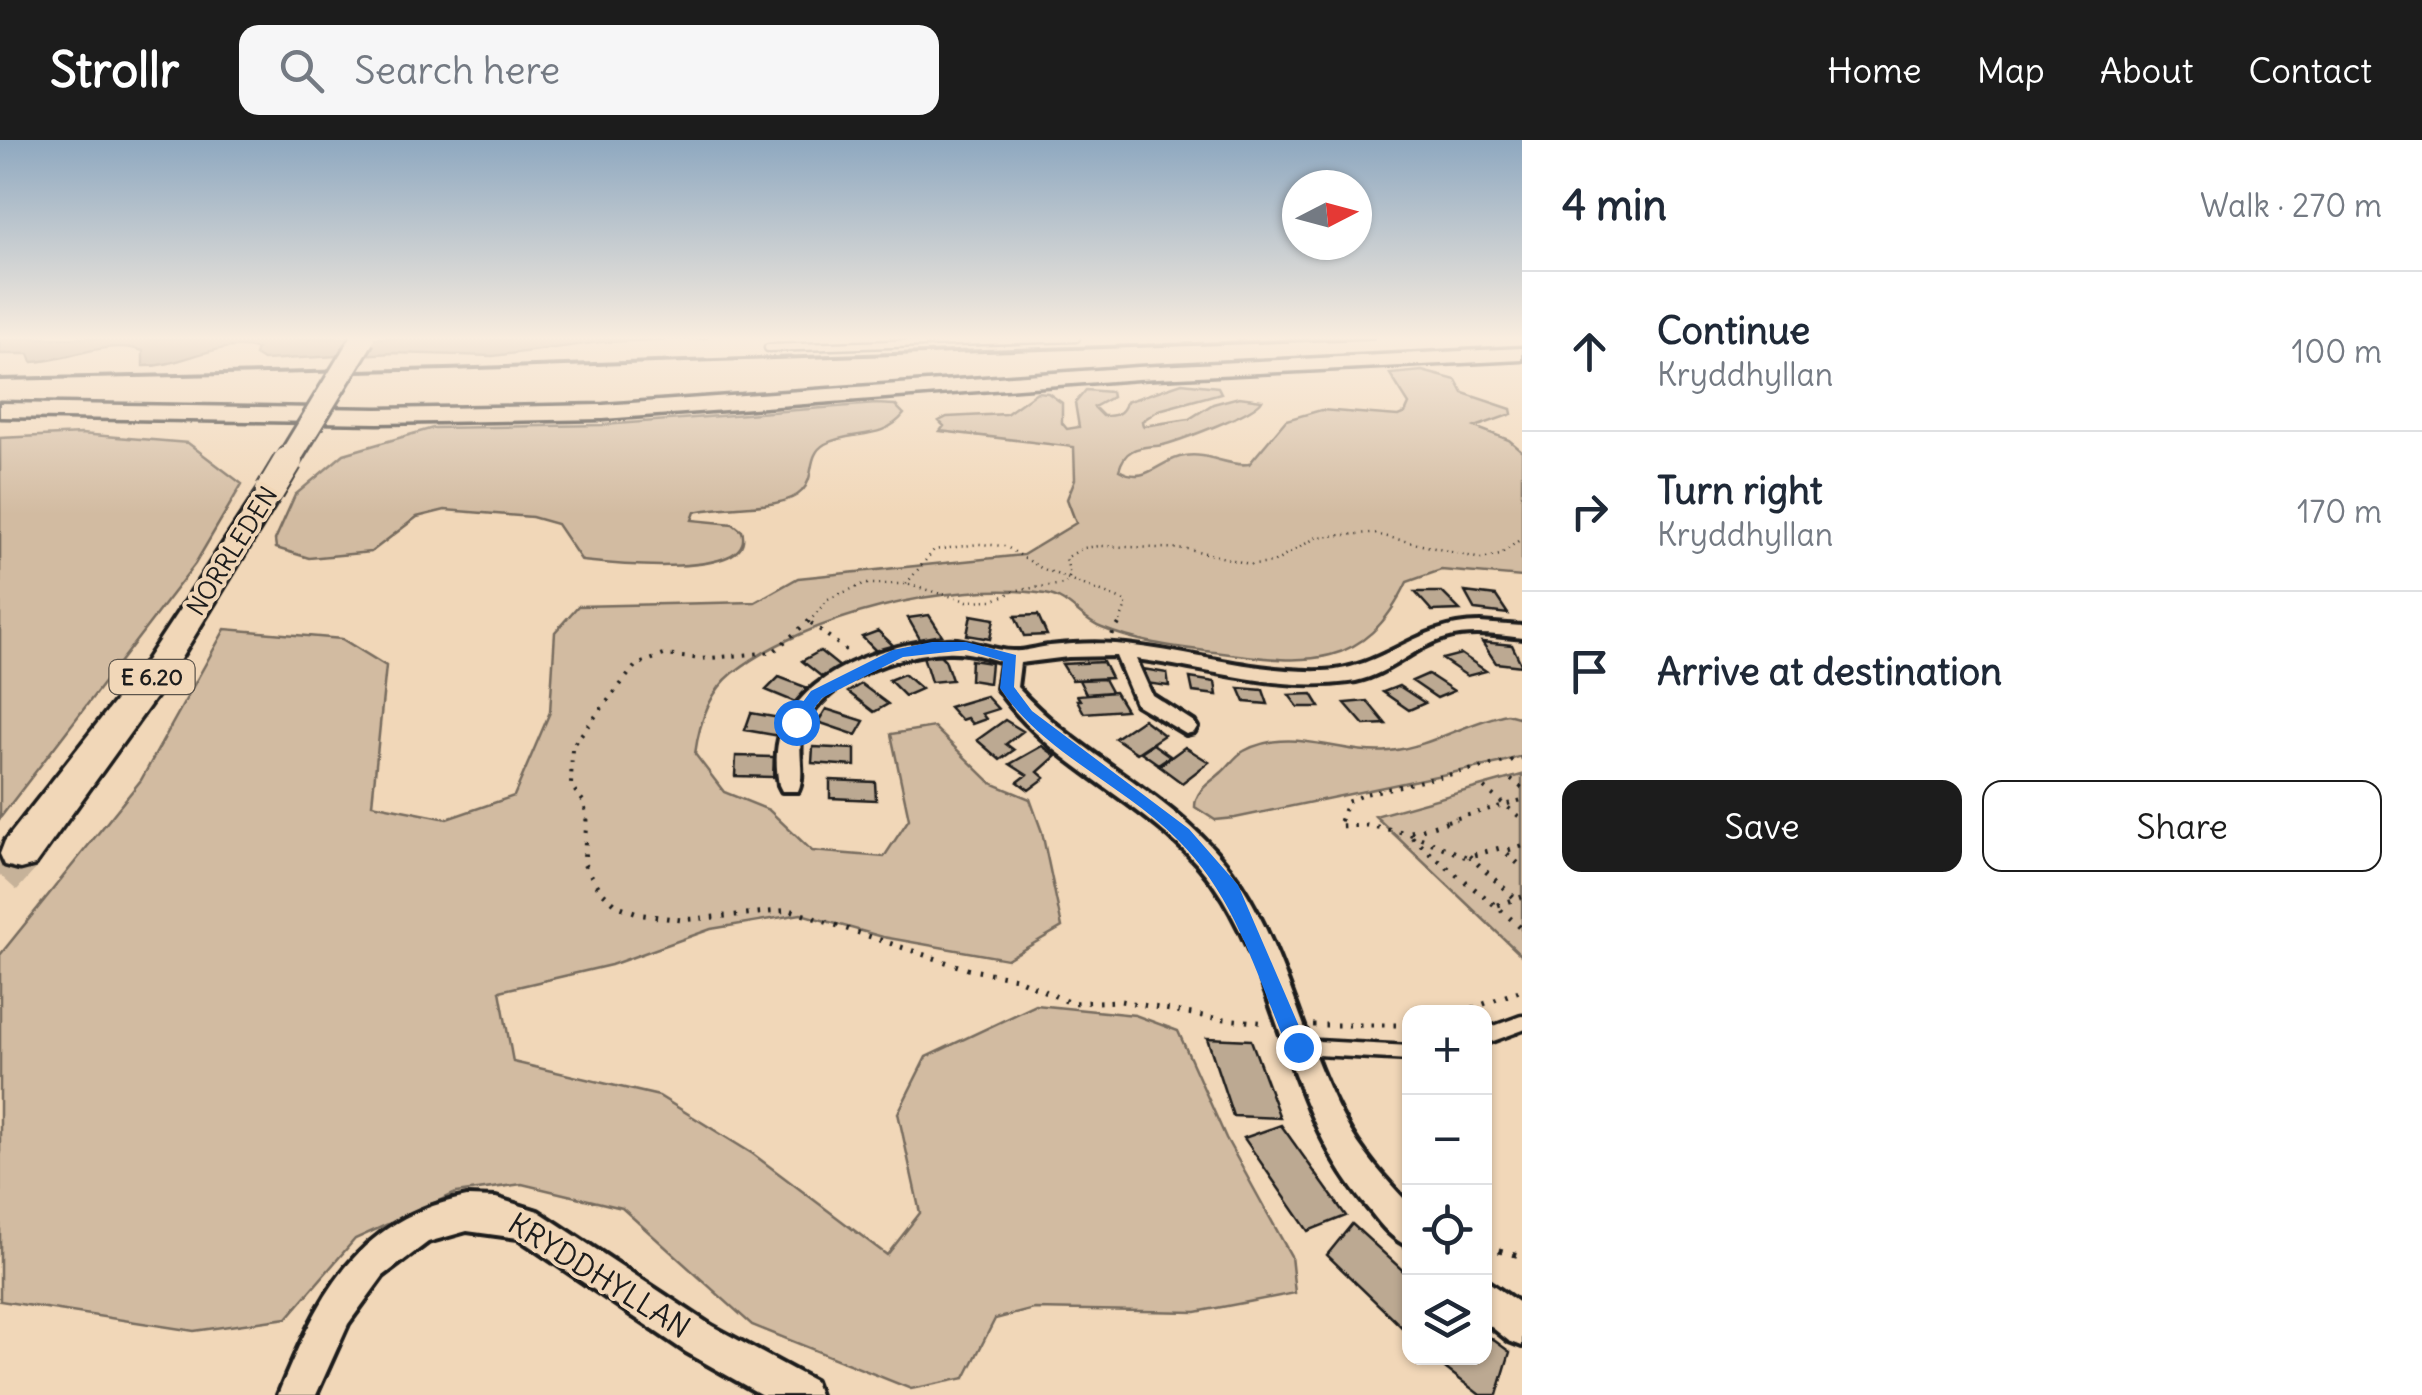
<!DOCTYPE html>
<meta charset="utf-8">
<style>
body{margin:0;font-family:Delius,sans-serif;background:#f6f6f7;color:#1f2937}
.controls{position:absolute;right:30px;bottom:30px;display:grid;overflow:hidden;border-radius:20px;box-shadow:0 2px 8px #0004}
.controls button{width:90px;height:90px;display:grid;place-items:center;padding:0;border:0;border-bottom:2px solid #e0e1e3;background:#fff;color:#1f2937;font:50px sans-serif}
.compass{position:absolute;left:1282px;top:30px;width:90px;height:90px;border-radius:50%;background:#fff;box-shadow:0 2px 8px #0004;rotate:84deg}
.stop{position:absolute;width:30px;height:30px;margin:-22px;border:8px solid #1a73e8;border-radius:50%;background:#fff}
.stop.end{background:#1a73e8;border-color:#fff;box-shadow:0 2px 10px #0008}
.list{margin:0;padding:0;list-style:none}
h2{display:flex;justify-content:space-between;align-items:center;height:130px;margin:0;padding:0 40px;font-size:42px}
h2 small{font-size:32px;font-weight:400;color:#747a83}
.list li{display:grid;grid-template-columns:65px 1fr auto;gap:30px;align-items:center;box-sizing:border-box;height:160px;padding:0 40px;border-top:2px solid #e0e1e3}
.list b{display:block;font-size:38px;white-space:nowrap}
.list p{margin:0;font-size:32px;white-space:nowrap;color:#747a83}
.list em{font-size:32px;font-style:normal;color:#747a83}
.actions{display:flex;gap:20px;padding:30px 40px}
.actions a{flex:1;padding:22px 0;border:2px solid #1c1c1c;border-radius:20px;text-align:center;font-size:35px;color:#1c1c1c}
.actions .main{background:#1c1c1c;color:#fff}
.icon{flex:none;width:55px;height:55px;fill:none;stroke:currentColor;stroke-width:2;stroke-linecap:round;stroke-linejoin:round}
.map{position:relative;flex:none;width:1522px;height:1255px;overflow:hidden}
header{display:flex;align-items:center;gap:60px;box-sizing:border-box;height:140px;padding:0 50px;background:#1c1c1c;color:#fff}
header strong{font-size:48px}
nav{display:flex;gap:55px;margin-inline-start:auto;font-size:35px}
.search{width:700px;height:90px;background:#f6f6f7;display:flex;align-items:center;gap:25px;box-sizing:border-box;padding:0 35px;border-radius:20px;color:#747a83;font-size:38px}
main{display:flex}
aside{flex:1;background:#fff}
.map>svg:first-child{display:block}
</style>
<header>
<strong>Strollr</strong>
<div class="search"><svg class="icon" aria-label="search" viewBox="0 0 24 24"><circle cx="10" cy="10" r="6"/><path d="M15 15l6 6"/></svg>Search here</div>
<nav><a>Home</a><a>Map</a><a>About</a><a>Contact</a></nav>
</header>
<main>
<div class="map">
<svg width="1522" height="1255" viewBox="0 0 1522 1255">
<rect width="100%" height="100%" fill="#f1d7b8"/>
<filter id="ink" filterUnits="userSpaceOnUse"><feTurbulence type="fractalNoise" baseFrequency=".01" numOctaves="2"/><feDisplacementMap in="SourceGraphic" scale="20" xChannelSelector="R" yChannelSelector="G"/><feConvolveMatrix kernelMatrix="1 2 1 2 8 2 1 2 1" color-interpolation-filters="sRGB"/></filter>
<g filter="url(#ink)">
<path fill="#d2bba1" stroke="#776c5e" stroke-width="2.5" d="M1422,231L1456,240L1463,253L1511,269L1512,274L1475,287L1509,300L1522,311V437L1441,430L1407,442C1363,535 1301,523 1214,512C1176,507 1139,503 1102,488C1080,480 1071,458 1045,454C955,439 805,476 733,533C709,552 699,585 695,614L724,652L769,670L812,711L884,717L909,679L891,594L934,587L991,643L1030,659L1042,692L1062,787L1007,819L883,797L801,774L711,789L611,825L500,851L513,922L659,956L753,1014L887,1115L920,1073L898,973L926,917L1036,865L1135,875L1178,891L1226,998L1291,1116L1295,1153L1196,1172L1034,1169L995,1179L965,1238L911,1249L752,1185L622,1068L522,1044L456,1053L355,1099L287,1178L194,1191L0,1161V815L141,640L225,489L342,499L386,526L372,664L447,679L514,656L550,572L555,492L578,466L755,462L798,438L1023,415L1076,383L1067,359L1075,339L1074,307L940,291L944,286L939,281L947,277L1006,274L1037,252L1048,253L1062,263V283L1067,289L1079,287L1075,263L1086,250L1111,252L1112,257L1094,267L1103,276C1114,276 1123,275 1126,262L1182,243L1218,247L1221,253L1159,270L1142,281L1143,286L1189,279L1213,264L1239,257L1262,260C1256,273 1181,300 1163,305C1153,307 1140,306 1132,311C1124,315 1121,323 1119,330C1147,346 1159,319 1185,316C1208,312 1228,327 1249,324L1286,280L1321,270L1398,276L1405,273L1409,264L1390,234Z
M876,264L895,265L904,274C883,301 851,290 825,304C806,315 816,337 802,351C784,371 723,364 695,372L692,380L733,384L742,391C758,440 610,424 582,421L557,384L532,377L445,370L417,377L371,412L309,418L276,408L275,400L295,355L344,314L433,288L603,285Z
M81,294L188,303L242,344L195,424L0,678V298Z
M1507,574L1522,578V616L1499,623L1235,678L1215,680L1195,667C1195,650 1210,643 1222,632C1229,626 1236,615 1244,611C1293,585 1340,616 1389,611C1430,607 1467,582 1507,574Z
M1522,635V816L1375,676Z"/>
<path fill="#a89783" stroke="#70665a" stroke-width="2.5" d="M0,198H708L600,202L493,216L394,213L263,220L255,215L257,209C216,199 183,227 143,226V211C108,198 67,221 32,222L29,214H0Z"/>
<path fill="#bca992" stroke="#1c1c1c" stroke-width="2.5" d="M1415,452H1442L1460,470L1432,471Z
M1465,452L1496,456L1508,474L1475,470Z
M929,475L942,495L920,499L908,478Z
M971,475L994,479L990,499L967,495Z
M1038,475L1047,495L1024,496L1015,476Z
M878,491L896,508L879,514L862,497Z
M1482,502L1512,505L1522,526L1496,523Z
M820,511L840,527L822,537L802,521Z
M1461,514L1486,531L1467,536L1442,519Z
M940,515L945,520L952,540L931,542L923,516Z
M971,520L991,523L989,543L970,540Z
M1103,522L1111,538L1072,540L1062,524Z
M1143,529L1167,533L1169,546L1145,543Z
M904,534L921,549L905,556L889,540Z
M1428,534L1454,551L1437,558L1412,541Z
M779,537L808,548L795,562L766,550Z
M1190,538L1215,542L1217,555L1193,552Z
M1104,539L1111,552L1086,554L1079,540Z
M861,544L888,564L874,572L848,552Z
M1399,546L1425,563L1409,570L1383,552Z
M1239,548L1263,550L1268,564L1245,562Z
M1115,552L1126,570L1084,573L1077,560H1080L1077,555Z
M1312,554L1320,567H1298L1289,555Z
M986,556L998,569L982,574L986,579L972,584L967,578L961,580L949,567Z
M1367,561L1386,584L1364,585L1345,563Z
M826,569L864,581L856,595L818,582Z
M751,573L785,579L780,596L745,590Z
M1143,579L1164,595L1137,613L1115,598Z
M1005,580L1023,591L1006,604L1014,610L1000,620L977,600Z
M1153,604L1170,616L1158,624L1141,612Z
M1042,606L1056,616L1038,632L1045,638L1029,650L1018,642L1027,635L1010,624Z
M813,607L855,609V626L812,623Z
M1185,607L1209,622L1182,643L1159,626Z
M736,616L774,617L773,637L735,636Z
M830,640L875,642L876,660L830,658Z
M1207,898L1251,900L1280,978L1233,976Z
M1281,985L1346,1076L1308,1091L1244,998Z
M1352,1084L1410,1137V1195L1327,1115Z
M1484,1193L1510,1212L1497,1255H1480L1445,1228L1449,1218H1484Z"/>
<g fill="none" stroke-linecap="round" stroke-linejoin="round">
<path stroke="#c6b299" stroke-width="45" stroke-dasharray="45 22" stroke-linecap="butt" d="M0,735L20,713"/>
<g stroke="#1c1c1c" stroke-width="11">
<path id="service-far1" d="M768,208L1076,198"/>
</g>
<g stroke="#1c1c1c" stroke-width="21">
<path id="service" d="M1484,897L1522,883
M1298,907L1410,913"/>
</g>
<g stroke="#1c1c1c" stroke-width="8">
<path id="minor" d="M1480,483L1522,486V498C1497,495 1470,491 1446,498C1411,508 1386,538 1349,542C1278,552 1206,528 1136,519L1152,555L1194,582L1197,587L1194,592L1186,594L1136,564L1116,516L1068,517L1020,523L1017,547C1083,621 1185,658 1240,743C1288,816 1303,904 1344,980C1361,1012 1385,1039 1410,1065V1107C1393,1100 1382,1086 1371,1072C1291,981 1283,859 1223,759C1168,667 1055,635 997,548L1001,522C983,516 966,511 947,512C899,513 822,541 803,590C796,610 806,634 798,651H782L779,645C776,627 775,609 781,592C802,532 887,502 946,500C969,498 990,511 1013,511C1025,512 1038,507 1050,506C1076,503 1101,502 1126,505C1192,512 1256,533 1323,531C1385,529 1415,483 1480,483Z
M467,1057L496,1058L538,1071L712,1186L814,1241L819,1255H762L686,1212L518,1098L467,1091L428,1102L383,1136L348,1184L316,1255H278C318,1159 355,1078 467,1057Z
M1484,1139L1522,1165V1206L1509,1201L1484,1181Z"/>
</g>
<g stroke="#1c1c1c" stroke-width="7">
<path id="trunk" d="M1522,208V220L1138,239L603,279L378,283L0,277V263L378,269L603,265L1138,227Z
M270,343L283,351L165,544L35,725L20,729L5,725L0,714L5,701L141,528L261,346Z"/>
</g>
<path stroke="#1c1c1c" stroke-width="2.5" stroke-dasharray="1 5" stroke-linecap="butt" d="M906,444L934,410L979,404L1005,406L1041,428L1127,462L1120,482
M809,482L828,459L864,444H906L967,461L994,460L1017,450L1065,444L1070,436L1066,418L1083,408L1100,406L1189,409L1253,425L1273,423L1317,397L1371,393L1481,419L1500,415L1522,398"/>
<path stroke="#1c1c1c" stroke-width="4" stroke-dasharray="2.5 8" stroke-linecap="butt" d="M811,483L851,514
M1112,495L1122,479
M1511,640L1522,648
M1484,648L1522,679
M587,681L584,662L571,646L572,606L636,525L664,515L701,519L773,512L811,479
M1340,681L1347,662L1365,654L1522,618
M1447,681L1522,660"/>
<path stroke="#1c1c1c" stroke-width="5" stroke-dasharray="2.5 9" stroke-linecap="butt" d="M587,679L584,724L601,751L618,766L643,775L682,780L790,770L967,829L1016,838L1070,863L1121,861L1214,878L1268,883
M1341,679L1338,686L1367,685L1408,693L1466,717L1500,708L1504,711
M1411,692L1456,679
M1412,697C1448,731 1486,755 1522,789
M1522,706L1504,711L1522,727
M1469,716L1516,759
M1498,765L1522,757
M1462,872L1522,850
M1313,885H1410"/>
<path stroke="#1c1c1c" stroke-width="6" stroke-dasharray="4 11" stroke-linecap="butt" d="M1484,1107L1522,1116"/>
<use href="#service-far1" stroke="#f1d7b8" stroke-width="6"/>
<use href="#service" stroke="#f1d7b8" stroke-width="14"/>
<use href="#minor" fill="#f1d7b8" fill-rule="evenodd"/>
<use href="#trunk" fill="#f1d7b8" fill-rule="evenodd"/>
<path stroke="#1c1c1c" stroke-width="4" d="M0,239L446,229L1373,198"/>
<g stroke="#1c1c1c" stroke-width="28" stroke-linecap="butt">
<path id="trunk-bridge-far1" d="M286,324L363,198"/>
</g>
<g stroke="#1c1c1c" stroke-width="32" stroke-linecap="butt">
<path id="trunk-bridge" d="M270,351L288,321"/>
</g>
<use href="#trunk-bridge-far1" stroke="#f1d7b8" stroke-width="22"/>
<use href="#trunk-bridge" stroke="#f1d7b8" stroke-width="28"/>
</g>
</g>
<linearGradient id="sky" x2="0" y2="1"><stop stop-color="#8ea8c0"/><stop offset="0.53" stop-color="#f9eddf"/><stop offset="1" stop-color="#f9eddf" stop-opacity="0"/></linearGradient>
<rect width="1522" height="374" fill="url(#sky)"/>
<path fill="#1a73e8" d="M932,502H966L1016,515L1014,547L1032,571L1189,689L1238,745L1308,907L1305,914H1290C1257,838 1238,760 1178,700C1123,644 1044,614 1000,548L1003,521L966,510L903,517L822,558L801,585L796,587L788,582L811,551L893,510Z"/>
<g text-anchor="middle" stroke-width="8" stroke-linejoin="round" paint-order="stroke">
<rect fill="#f1d7b8" stroke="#5c544b" stroke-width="2.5" x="109.5" y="520" width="85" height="34" rx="8"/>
<g font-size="22" font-weight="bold" fill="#1c1c1c">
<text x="152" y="545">E 6.20</text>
</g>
<g font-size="25" fill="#1c1c1c" stroke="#f1d7b8">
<text transform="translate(232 411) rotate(-58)" y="9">NORRLEDEN</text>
</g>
<g font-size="30" fill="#1c1c1c" stroke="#f1d7b8">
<text transform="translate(599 1136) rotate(32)" y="10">KRYDDHYLLAN</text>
</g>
</g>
</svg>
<div class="controls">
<button>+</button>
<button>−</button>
<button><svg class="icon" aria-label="locate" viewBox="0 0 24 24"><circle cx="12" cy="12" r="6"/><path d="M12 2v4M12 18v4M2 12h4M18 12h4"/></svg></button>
<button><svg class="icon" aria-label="layers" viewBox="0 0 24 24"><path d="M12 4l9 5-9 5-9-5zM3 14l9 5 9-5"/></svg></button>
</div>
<svg class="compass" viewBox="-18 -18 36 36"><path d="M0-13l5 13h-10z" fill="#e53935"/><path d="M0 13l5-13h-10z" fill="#747a83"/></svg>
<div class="stop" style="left:796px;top:582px"></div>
<div class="stop end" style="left:1298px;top:907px"></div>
</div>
<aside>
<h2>4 min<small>Walk · 270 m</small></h2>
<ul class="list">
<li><svg class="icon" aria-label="ahead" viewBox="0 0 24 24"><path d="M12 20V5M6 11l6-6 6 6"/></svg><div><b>Continue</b><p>Kryddhyllan</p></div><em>100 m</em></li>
<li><svg class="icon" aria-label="right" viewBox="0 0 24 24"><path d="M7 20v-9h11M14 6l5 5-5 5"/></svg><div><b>Turn right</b><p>Kryddhyllan</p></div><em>170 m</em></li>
<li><svg class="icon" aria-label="arrive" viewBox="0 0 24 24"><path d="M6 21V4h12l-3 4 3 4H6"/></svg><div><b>Arrive at destination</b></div></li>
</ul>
<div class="actions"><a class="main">Save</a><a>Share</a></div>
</aside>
</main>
